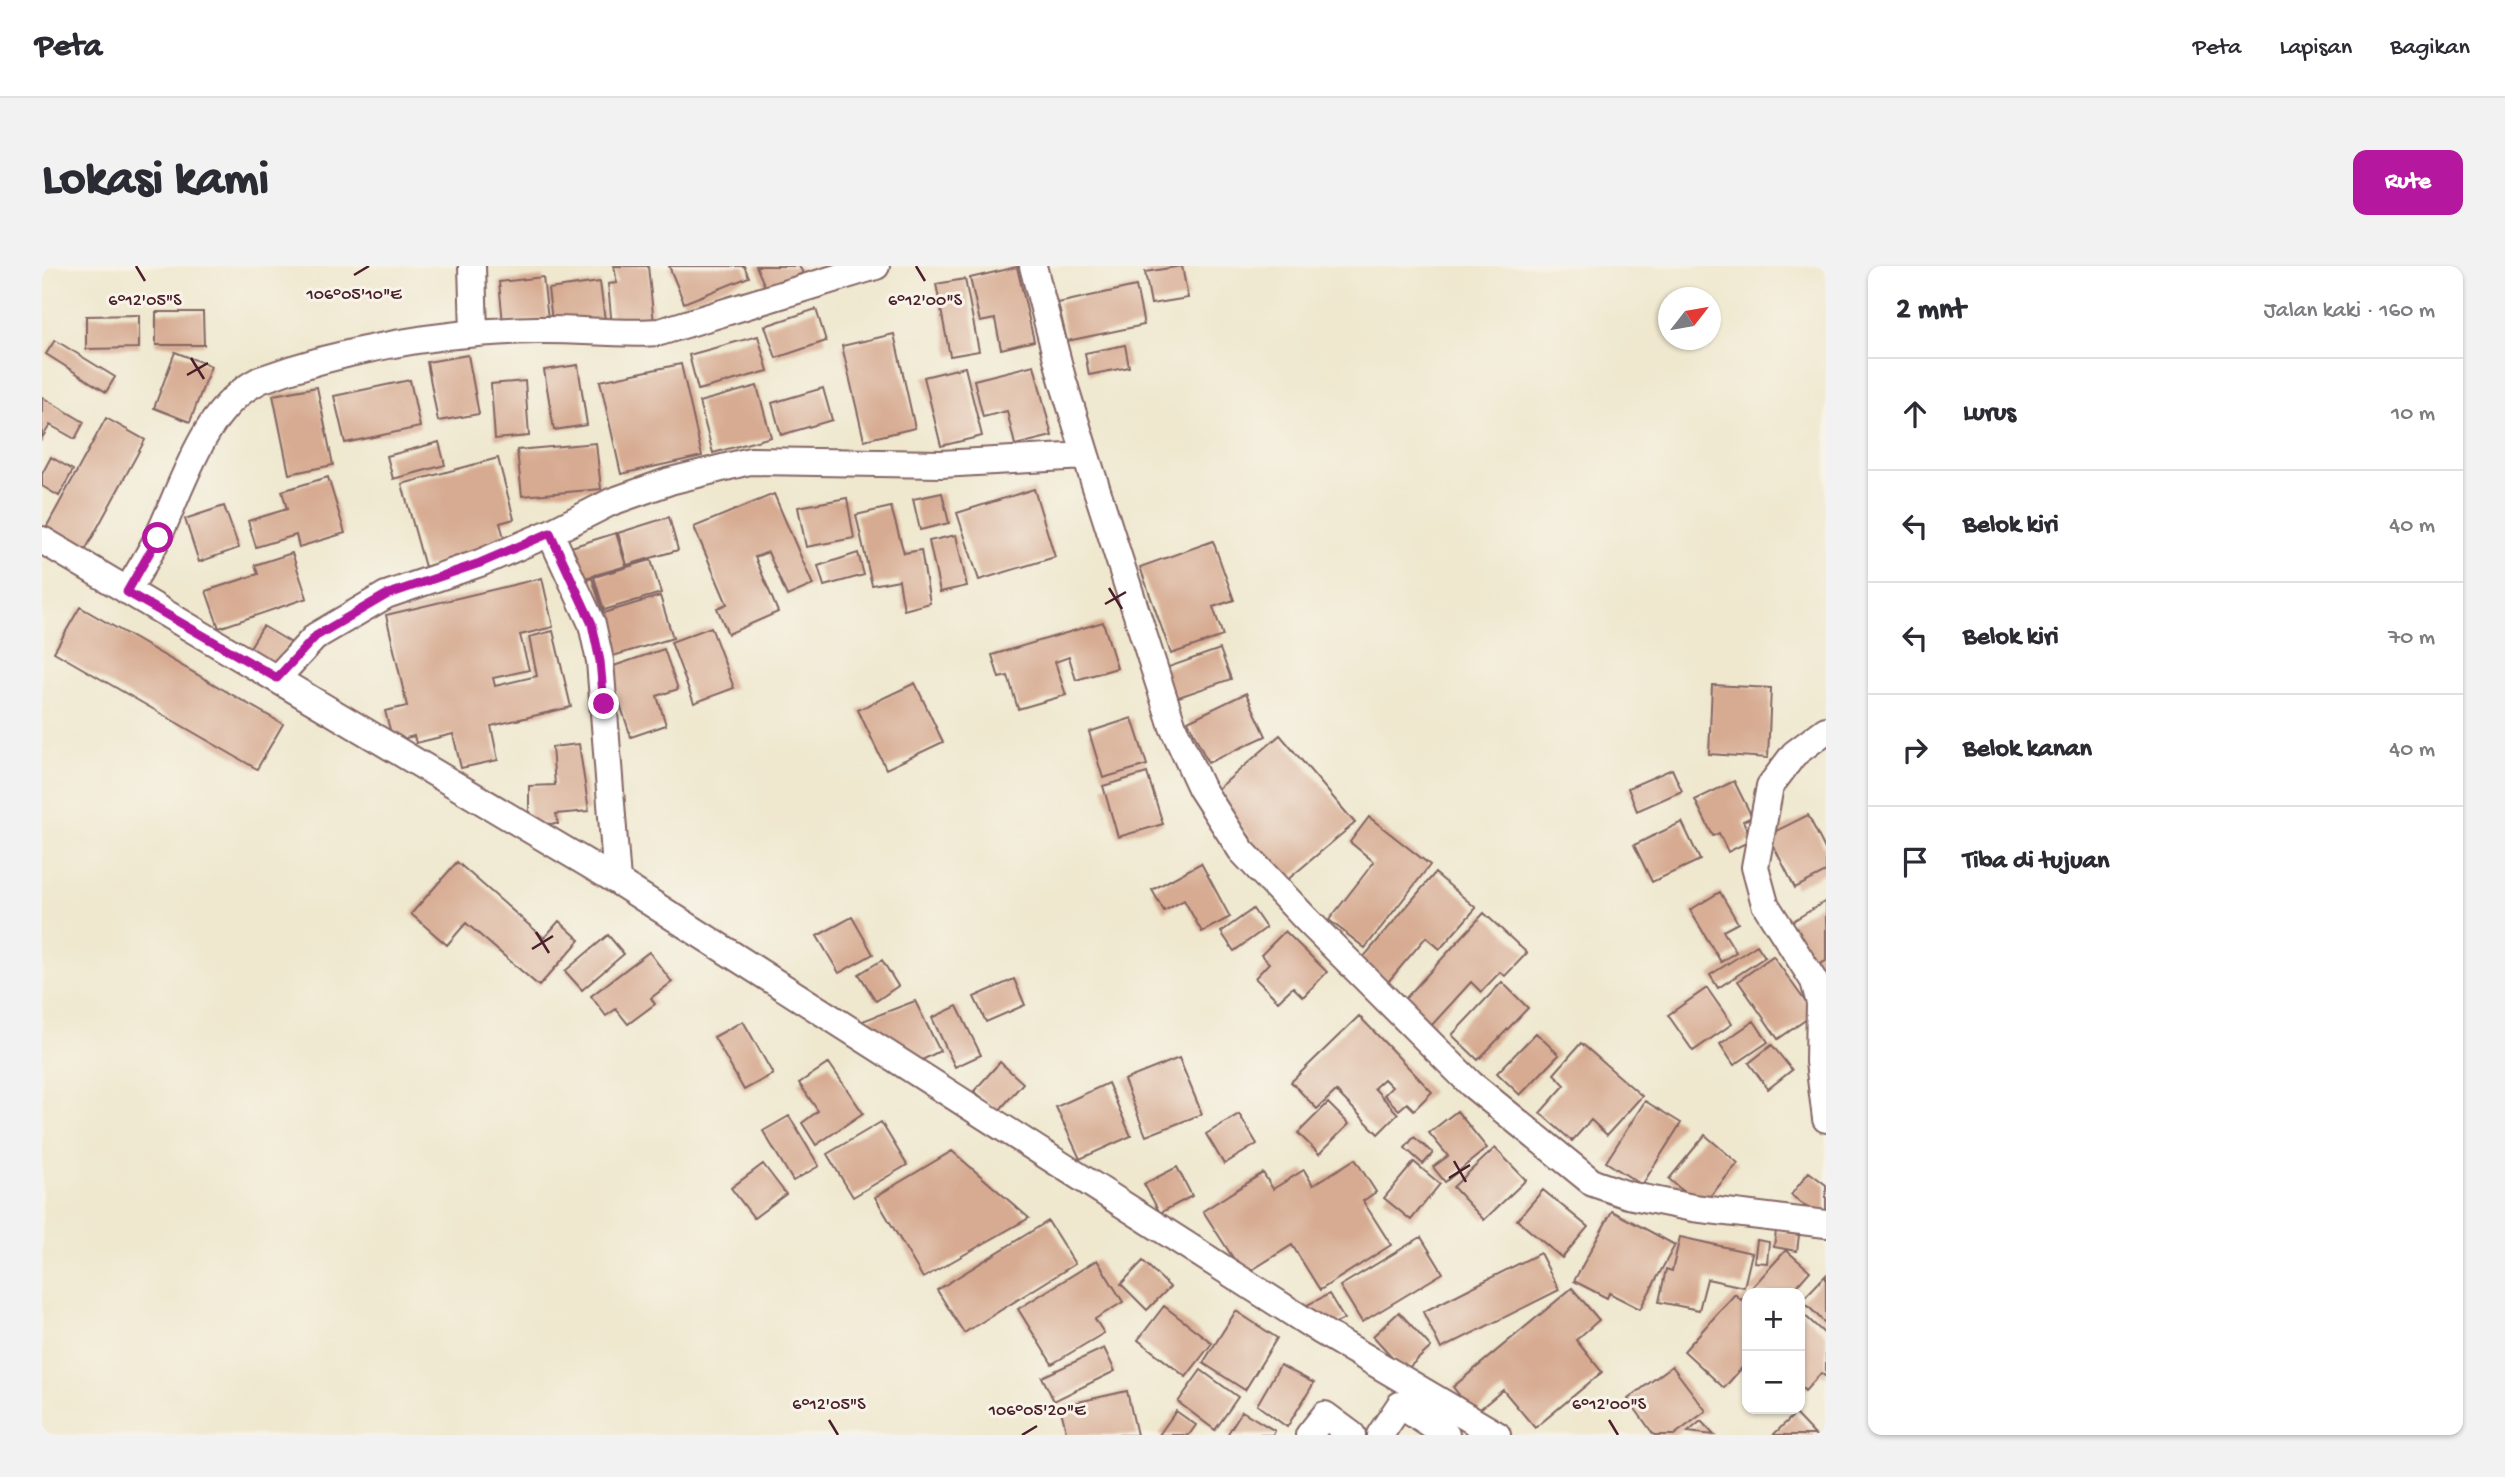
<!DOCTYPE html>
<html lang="id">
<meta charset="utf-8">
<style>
body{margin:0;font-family:"Gochi Hand",sans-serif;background:#f2f2f3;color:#2b2b33}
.controls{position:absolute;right:21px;bottom:21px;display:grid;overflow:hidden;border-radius:14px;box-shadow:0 2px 5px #0004}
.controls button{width:63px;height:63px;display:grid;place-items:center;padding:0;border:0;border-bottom:2px solid #e1e1e2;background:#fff;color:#2b2b33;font:35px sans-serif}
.compass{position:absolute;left:1616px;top:21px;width:63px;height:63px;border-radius:50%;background:#fff;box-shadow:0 2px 5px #0004;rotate:59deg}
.stop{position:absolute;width:21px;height:21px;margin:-16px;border:5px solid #b5179e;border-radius:50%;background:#fff}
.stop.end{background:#b5179e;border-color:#fff;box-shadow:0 2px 7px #0008}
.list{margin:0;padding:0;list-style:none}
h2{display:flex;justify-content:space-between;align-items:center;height:91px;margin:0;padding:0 28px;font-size:30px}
h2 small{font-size:23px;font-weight:400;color:#7c7c81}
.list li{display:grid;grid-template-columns:46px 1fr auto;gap:21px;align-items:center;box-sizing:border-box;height:112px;padding:0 28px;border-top:2px solid #e1e1e2}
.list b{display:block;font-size:26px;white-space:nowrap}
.list em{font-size:23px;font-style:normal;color:#7c7c81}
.icon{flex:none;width:38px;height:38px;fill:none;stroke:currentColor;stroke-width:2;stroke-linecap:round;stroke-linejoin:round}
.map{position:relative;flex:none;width:1784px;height:1169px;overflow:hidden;border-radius:14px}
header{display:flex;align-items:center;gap:42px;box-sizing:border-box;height:98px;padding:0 35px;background:#fff;border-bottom:2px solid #e1e1e2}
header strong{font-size:33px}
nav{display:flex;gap:38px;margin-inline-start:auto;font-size:24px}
.intro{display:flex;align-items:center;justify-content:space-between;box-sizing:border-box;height:168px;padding:0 42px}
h1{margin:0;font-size:49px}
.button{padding:18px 32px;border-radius:14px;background:#b5179e;color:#fff;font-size:24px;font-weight:700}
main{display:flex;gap:42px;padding:0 42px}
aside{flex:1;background:#fff;border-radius:14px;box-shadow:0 2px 5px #0004}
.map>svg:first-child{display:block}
</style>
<header>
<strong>Peta</strong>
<nav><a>Peta</a><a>Lapisan</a><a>Bagikan</a></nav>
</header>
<div class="intro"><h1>Lokasi kami</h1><a class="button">Rute</a></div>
<main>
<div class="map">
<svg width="1784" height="1169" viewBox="0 0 1784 1169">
<rect width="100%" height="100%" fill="#f7f3e8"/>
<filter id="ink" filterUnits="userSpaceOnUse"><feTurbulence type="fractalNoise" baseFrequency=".0143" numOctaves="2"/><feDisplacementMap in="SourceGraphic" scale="14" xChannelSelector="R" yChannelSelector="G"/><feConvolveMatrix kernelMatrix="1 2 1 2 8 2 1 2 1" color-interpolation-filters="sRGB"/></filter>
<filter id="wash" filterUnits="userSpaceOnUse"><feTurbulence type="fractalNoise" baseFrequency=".00686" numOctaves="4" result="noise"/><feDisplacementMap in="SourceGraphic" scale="28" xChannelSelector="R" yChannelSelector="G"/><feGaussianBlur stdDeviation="1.57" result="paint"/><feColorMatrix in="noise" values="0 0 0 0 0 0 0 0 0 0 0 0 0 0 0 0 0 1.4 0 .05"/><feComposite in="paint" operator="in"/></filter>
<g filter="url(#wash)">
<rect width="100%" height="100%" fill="#efe8cf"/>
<g id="blocks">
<path fill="#d7ab92" d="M572,0H606L612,57L570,61L566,18L575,17Z
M627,0H702L707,11L642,37Z
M714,0H757L761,7L724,23Z
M1140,0L1146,32L1109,38L1103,6Z
M975,1L992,75L959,83L953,53L938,56L928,12Z
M501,11L506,53L461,57L457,16Z
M923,13L937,85L908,90L894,18Z
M558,16L563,55L511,62L506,23Z
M1094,20L1102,59L1025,75L1016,37Z
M774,43L784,75L734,92L723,60Z
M114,46H161L162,79H114Z
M97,49V82L44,83V50Z
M852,68L873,162L822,174L800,80Z
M716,70L726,105L656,124L647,89Z
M13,74L73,111L64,126L4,88Z
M1083,79L1087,101L1047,109L1043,87Z
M133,86L169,100L148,156L112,142Z
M426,89L437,148L396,155L385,96Z
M639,98L660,190L579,208L558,115Z
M536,99L545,159L512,164L502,104Z
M992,99L1010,170L973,179L965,145L941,151L932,114Z
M923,101L940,170L899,180L882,111Z
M368,114L378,161L303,177L292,130Z
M483,115L487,170L453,173L449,118Z
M715,120L729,171L671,187L657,136Z
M275,121L291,199L247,208L231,129Z
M781,122L790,154L739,169L730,137Z
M0,131L42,156L33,173L8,159L0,172Z
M64,152L103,174L39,292L0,269Z
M397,176L403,199L351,213L345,190Z
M554,177L559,223L480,230L475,184Z
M9,191L31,204L17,230L0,220V208Z
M456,192L472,253L458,257L464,279L383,301L360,218Z
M286,211L303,267L257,281L254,269L214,281L206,255L245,243L240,225Z
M992,223L1013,291L937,314L915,247Z
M900,227L907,257L878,264L871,233Z
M732,228L771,319L745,330L726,286L713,291L736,346L686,368L675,342L685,338L652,261Z
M805,232L812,272L764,281L756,241Z
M182,240L197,282L157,296L143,253Z
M849,241L862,287L879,284L888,337L862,344L857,314L830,319L814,249Z
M627,251L636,284L585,299L576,267Z
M574,267L584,300L536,314L526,282Z
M914,269L925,320L898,326L887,275Z
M1171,275L1192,334L1171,341L1181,370L1129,388L1098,301Z
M250,287L265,332L177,362L164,325L216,308L213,299Z
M816,287L822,309L782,320L776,300Z
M609,294L619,327L562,344L552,311Z
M500,312L511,361L478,369L487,404L451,412L453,420L495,410L487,371L511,365L529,441L449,460L456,494L419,502L411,468L374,477L372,470L351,475L343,445L365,440L344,349Z
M550,312L561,346L547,350L537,316Z
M618,330L631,372L561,393L548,351Z
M38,341L241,458L215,503L12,386Z
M1061,356L1075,402L1034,414L1027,391L1013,396L1024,429L976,443L966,410L957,412L950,389Z
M221,360L248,376L233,399L207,383Z
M669,361L692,422L652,437L629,376Z
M622,383L636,423L615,430L624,459L589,471L566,402Z
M1178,383L1189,413L1128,434L1118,404Z
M873,417L901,476L844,503L816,444Z
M1670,419L1729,422L1726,492L1667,488Z
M1204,427L1224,470L1166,497L1146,455Z
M1090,452L1105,499L1061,512L1047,466Z
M1238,469L1313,557L1238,620L1204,580L1210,574L1170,528Z
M537,478L547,545L514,548L516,558L487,557V520L513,519L510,481Z
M1630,503L1640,525L1595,545L1586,522Z
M1105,507L1121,558L1076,571L1061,520Z
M1692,515L1710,551L1701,555L1710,574L1686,586L1677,567L1671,570L1653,534Z
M1766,549L1784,585V606L1753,622L1726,569Z
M1327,551L1388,599L1323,682L1287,654L1332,596L1308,576Z
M1640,556L1658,594L1610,616L1592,579Z
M415,596L502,672L517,655L538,674L497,720L424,657L405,679L369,648Z
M1159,597L1188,651L1160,666L1142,634L1122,645L1110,624Z
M1393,607L1434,642L1398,683L1384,671L1346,716L1319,694Z
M1678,626L1696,657L1681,665L1694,686L1679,696L1648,644Z
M1784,635V695L1771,702L1746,658Z
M1211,643L1224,662L1192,685L1179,666Z
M1442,647L1485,687L1463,710L1458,706L1439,726L1429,716L1389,760L1362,734Z
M810,651L831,688L797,707L775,670Z
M1243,665L1285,706L1261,731L1251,721L1236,735L1213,712L1227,697L1219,689Z
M566,669L582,688L540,724L523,705Z
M1715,679L1723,691L1676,722L1668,709Z
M607,686L630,716L609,732L613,738L586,758L574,743L564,750L549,730Z
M1731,690L1772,748L1736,773L1696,715Z
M840,694L856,720L834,735L817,708Z
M972,713L983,739L944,756L932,731Z
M1460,716L1486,742L1436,794L1410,769Z
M1665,722L1690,758L1651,785L1626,749Z
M873,735L898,785L872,798L818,756Z
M915,740L939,789L913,801L890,752Z
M1317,750L1390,826L1372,844L1365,837L1357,844L1342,829L1350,821L1342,813L1332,822L1356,848L1336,868L1294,825L1275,843L1249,816Z
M701,755L731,808L702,824L672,771Z
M1712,755L1726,776L1692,799L1678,778Z
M1494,767L1517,789L1478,829L1455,807Z
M1539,777L1600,830L1565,869L1549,854L1530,875L1498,847L1523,819L1512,808Z
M1730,779L1750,804L1726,823L1707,797Z
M1137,792L1160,848L1104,870L1082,814Z
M958,796L981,817L956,846L932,825Z
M787,797L821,847L774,879L760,857L776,845L757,817Z
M1066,817L1089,870L1038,893L1014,841Z
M1603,835L1639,857L1600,919L1564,896Z
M1286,837L1307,858L1277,888L1256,867Z
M1415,845L1445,882L1403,916L1391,901L1406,890L1387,867Z
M1197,848L1215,878L1182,898L1164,868Z
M747,850L777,900L751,915L721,865Z
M839,856L865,899L811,931L785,888Z
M1663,869L1696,897L1659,941L1627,913Z
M1372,871L1391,887L1381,898L1363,882Z
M1453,882L1484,914L1442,954L1411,921Z
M910,885L987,952L881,1012L833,931Z
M1313,893L1334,926L1321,935L1349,979L1278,1024L1250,979L1202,1009L1161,945L1221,907L1231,923L1262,904L1271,919Z
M1372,896L1398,918L1369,954L1342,932Z
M721,898L744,928L712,952L689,922Z
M1135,901L1150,930L1118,947L1102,918Z
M1767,906L1784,919V945L1779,952L1749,929Z
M1501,924L1546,961L1520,992L1475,954Z
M1570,945L1633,979L1598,1043L1567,1027L1565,1032L1532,1015Z
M1006,955L1033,998L922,1067L895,1024Z
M1734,965L1757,969L1755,985L1732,981Z
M1379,971L1401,1007L1320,1056L1298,1020Z
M1638,971L1710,987L1702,1021L1665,1013L1657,1044L1617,1036L1624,1003L1630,1005Z
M1715,974L1727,976L1725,997L1712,996Z
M1744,984L1768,1005L1749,1027H1705Z
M1498,987L1517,1024L1399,1083L1381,1046Z
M1055,994L1081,1036L1053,1053L1062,1067L1010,1098L976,1043Z
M1101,995L1128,1021L1105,1044L1079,1018Z
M1784,1009V1054L1782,1056L1760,1034Z
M1530,1022L1557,1054L1534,1074L1560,1106L1493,1162L1461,1124L1432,1148L1411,1121Z
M1705,1027V1096L1682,1122L1642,1085L1693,1028L1699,1034Z
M1287,1028L1302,1053L1279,1065L1259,1042Z
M1122,1040L1170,1077L1144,1111L1096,1074Z
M1194,1045L1235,1072L1203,1124L1161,1097Z
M1758,1045L1784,1069V1111L1779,1107L1763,1125L1758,1120Z
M1357,1046L1389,1081L1363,1105L1331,1070Z
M1062,1082L1073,1105L1012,1135L1000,1111Z
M1238,1099L1272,1117L1245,1161L1215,1139Z
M1630,1100L1664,1145L1632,1169H1612L1586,1133Z
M1159,1104L1196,1131L1173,1164L1136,1136Z
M1085,1125L1095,1169H1025L1018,1140Z
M1134,1145L1154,1159L1147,1169H1117Z
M1200,1145L1233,1165L1231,1169H1185Z
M1753,1148L1773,1169H1731Z
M1659,1155L1672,1169L1646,1166Z"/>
</g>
</g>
<g filter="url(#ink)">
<use href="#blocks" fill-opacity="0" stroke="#846564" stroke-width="2"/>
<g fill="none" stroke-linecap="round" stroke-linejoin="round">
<g stroke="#846564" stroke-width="30">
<path id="street" d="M430,0L432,67
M991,0L1020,112L1044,190
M508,267L550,358L558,395L575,615
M0,274L575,615L1279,1065L1455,1169
M85,325C96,307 108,288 117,269C142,216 162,142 218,114C305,82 402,66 495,64C537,63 576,69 618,66L834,0
M235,412L274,370L344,329L438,297L508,267L569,236L628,215L708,195L899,198L1044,190L1131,461L1159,522L1199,584L1263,652L1429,818L1551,917L1586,929L1651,942L1784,958
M1784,464L1752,488L1728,520L1713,601L1723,638L1772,715L1778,737L1777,796L1784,853
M1267,1169L1283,1149L1310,1169
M1338,1169L1358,1139L1404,1169"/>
</g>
<use href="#street" stroke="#fff" stroke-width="26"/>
</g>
</g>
<g fill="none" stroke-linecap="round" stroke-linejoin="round" filter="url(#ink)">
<path stroke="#b5179e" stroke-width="9" d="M116,272L85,326L235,412L274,370L344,329L438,297L508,267L550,358L558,395L562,438"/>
</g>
<path fill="none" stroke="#4a1f2b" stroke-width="2.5" d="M94,0L103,15M874,0L883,15M312,9L327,0M149,92L162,113M145,109L166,97M1067,322L1080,343M1063,338L1084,326M494,666L507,687M490,683L511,670M1412,895L1424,916M1407,912L1428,899M787,1154L796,1169M1567,1154L1576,1169M980,1169L995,1160"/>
<g font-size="18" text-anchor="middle" fill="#4a1f2b" stroke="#f7f3e8" stroke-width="6" stroke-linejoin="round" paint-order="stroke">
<text x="312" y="33">106°05'10"E</text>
<text x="103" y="39">6°12'05"S</text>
<text x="883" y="39">6°12'00"S</text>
<text x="787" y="1143">6°12'05"S</text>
<text x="1567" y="1143">6°12'00"S</text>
<text x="995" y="1149">106°05'20"E</text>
</g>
</svg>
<div class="controls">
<button>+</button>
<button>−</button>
</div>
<svg class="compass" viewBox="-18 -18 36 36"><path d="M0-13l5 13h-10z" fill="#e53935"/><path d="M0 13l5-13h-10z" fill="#7c7c81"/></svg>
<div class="stop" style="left:116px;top:272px"></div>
<div class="stop end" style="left:562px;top:438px"></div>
</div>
<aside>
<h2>2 mnt<small>Jalan kaki · 160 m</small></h2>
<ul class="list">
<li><svg class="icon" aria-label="ahead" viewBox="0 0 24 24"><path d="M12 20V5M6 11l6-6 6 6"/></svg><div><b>Lurus</b></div><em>10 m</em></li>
<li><svg class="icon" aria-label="left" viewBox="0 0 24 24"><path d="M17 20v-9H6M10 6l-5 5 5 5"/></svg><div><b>Belok kiri</b></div><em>40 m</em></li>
<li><svg class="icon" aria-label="left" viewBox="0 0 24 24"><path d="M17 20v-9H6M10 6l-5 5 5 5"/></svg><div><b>Belok kiri</b></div><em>70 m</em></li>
<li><svg class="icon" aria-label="right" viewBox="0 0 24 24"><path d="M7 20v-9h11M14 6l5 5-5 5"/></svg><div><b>Belok kanan</b></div><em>40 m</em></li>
<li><svg class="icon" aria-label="arrive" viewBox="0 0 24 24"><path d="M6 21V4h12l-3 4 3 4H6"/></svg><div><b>Tiba di tujuan</b></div></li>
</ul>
</aside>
</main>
